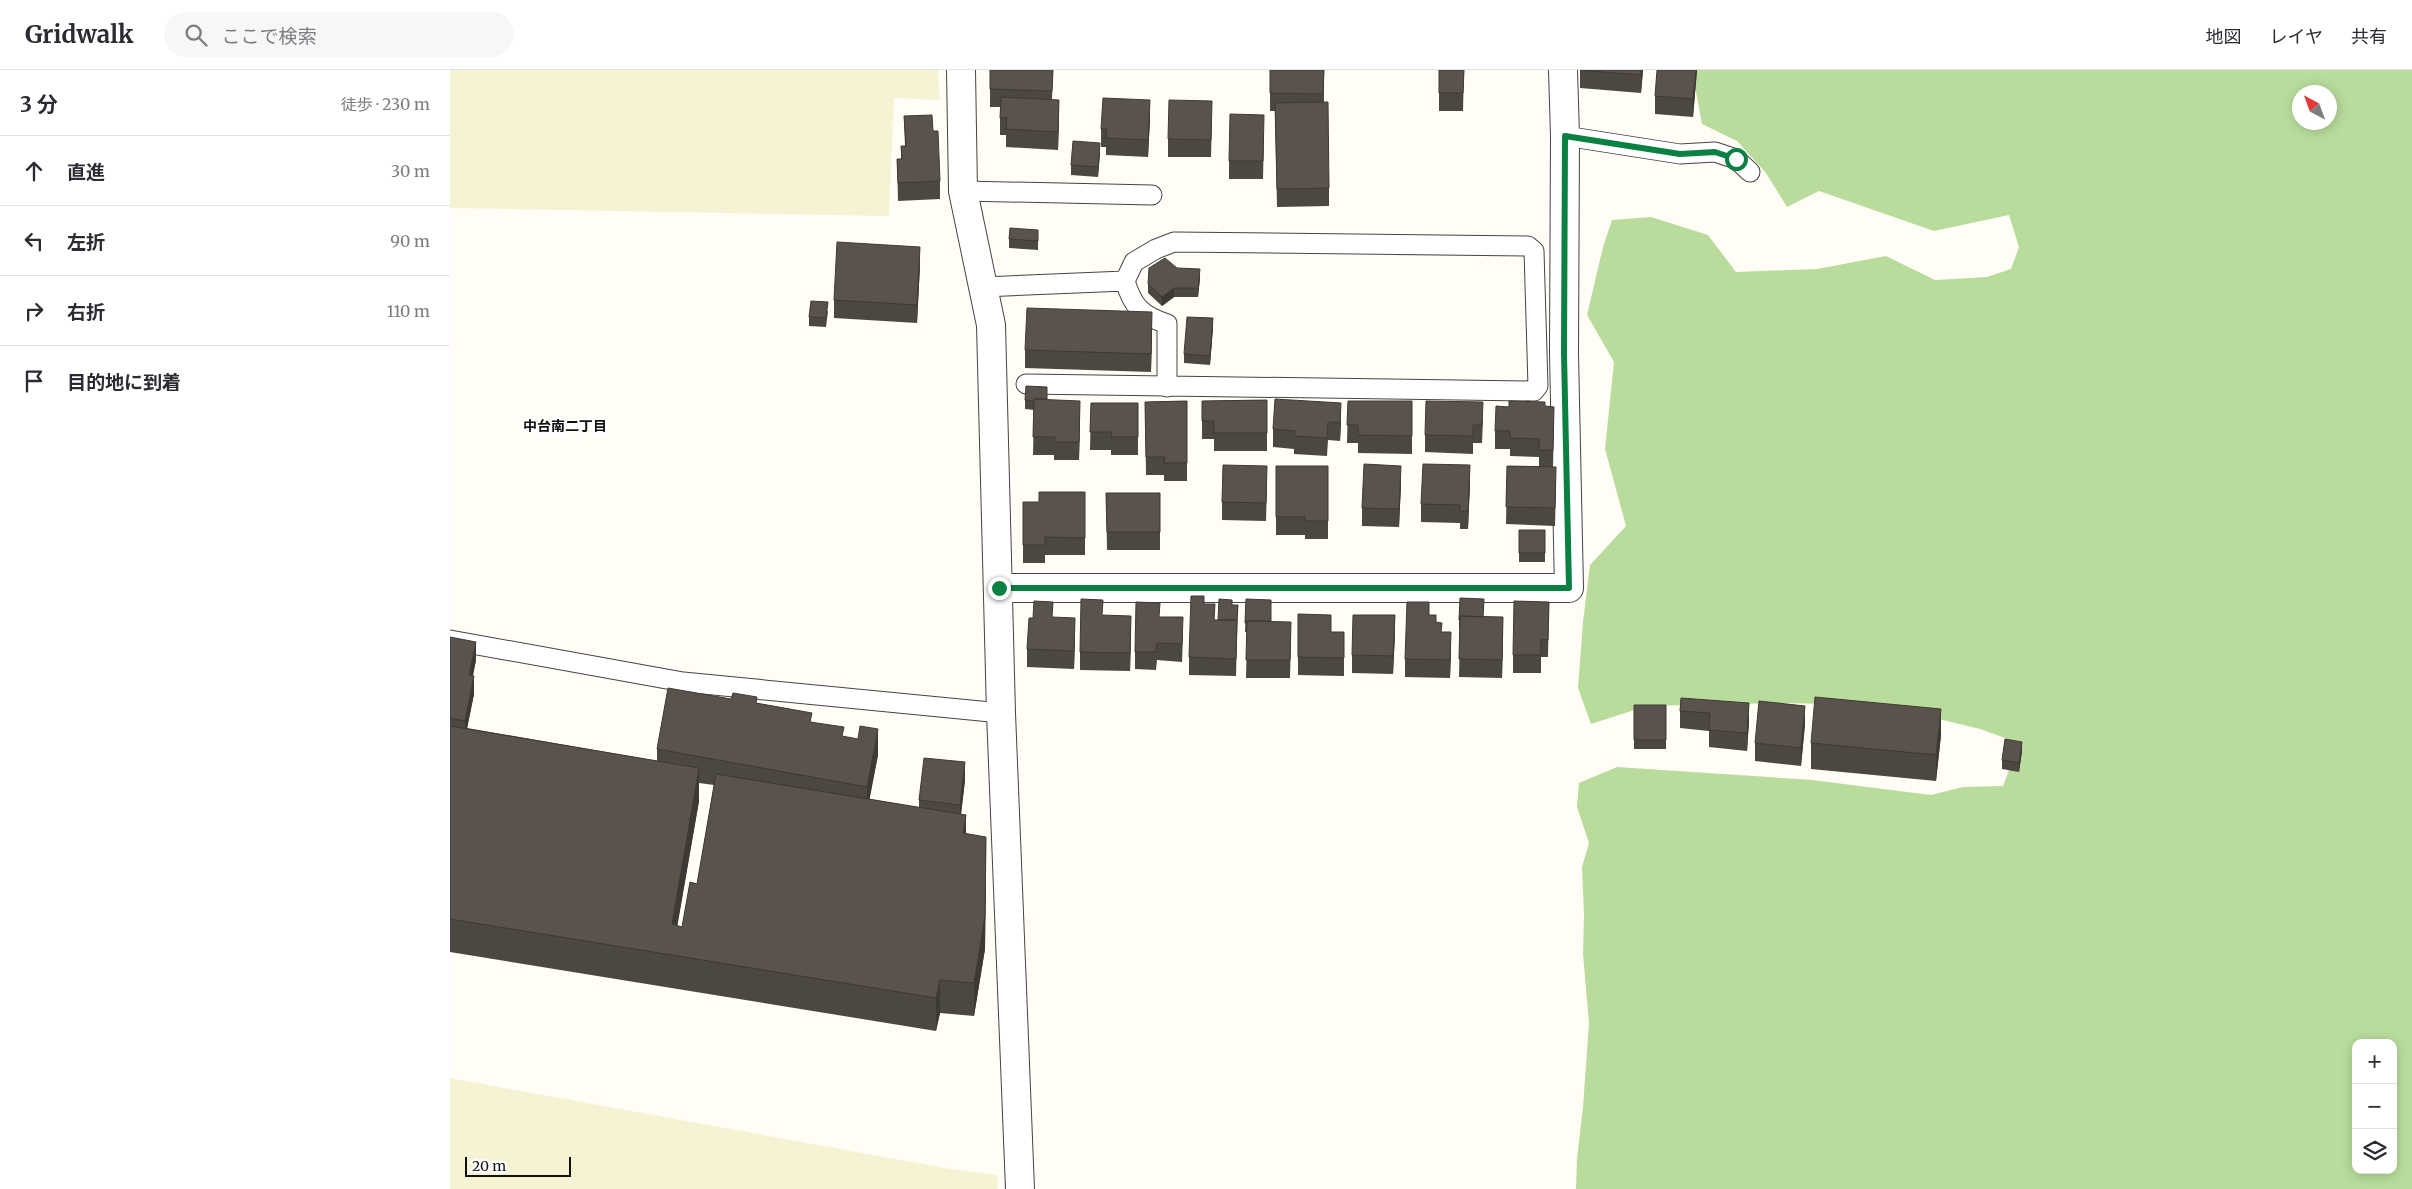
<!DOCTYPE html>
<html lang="ja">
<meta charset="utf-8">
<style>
body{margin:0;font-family:Merriweather,"Noto Sans JP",serif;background:#f7f7f7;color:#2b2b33}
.controls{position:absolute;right:15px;bottom:15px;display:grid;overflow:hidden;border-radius:10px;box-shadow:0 2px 12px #0003}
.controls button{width:45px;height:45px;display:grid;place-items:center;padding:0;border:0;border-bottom:1px solid #e1e1e2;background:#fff;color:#2b2b33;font:25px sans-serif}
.compass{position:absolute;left:1842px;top:15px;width:45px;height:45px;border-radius:50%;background:#fff;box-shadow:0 2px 12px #0003;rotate:319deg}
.scale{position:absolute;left:15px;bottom:12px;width:106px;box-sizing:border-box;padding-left:5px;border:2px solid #111;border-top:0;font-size:14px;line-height:18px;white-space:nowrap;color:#111;-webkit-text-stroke:4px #fff;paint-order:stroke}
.stop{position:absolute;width:15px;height:15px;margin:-11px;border:4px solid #0b8043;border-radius:50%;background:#fff}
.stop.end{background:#0b8043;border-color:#fff;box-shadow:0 1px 5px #0008}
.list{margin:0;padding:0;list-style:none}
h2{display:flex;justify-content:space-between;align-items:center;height:65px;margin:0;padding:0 20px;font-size:21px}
h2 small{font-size:16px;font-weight:400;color:#7c7c81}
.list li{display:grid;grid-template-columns:32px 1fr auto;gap:15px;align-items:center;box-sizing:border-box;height:70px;padding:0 20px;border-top:1px solid #e1e1e2}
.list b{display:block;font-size:19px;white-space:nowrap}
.list em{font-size:16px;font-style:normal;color:#7c7c81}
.icon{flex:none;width:28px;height:28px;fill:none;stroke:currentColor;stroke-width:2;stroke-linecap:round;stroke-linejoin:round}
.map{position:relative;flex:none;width:1962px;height:1119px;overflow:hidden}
header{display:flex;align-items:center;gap:30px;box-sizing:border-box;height:70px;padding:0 25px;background:#fff;border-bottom:1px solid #e1e1e2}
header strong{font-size:24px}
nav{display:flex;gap:28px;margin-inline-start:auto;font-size:18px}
.search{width:350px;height:45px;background:#f7f7f7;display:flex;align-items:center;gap:12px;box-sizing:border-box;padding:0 18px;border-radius:28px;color:#7c7c81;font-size:19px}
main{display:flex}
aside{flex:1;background:#fff}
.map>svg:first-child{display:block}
</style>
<header>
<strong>Gridwalk</strong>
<div class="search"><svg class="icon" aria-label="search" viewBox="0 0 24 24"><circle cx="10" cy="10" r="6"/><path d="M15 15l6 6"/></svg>ここで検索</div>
<nav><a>地図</a><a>レイヤ</a><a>共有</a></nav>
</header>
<main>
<aside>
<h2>3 分<small>徒歩 · 230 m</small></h2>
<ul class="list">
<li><svg class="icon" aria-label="ahead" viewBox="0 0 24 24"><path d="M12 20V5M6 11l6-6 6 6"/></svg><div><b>直進</b></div><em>30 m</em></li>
<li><svg class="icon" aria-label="left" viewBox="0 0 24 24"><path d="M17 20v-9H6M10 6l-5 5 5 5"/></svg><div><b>左折</b></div><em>90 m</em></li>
<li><svg class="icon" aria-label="right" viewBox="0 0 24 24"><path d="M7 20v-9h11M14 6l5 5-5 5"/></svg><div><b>右折</b></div><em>110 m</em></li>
<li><svg class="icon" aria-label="arrive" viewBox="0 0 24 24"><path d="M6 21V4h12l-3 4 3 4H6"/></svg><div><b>目的地に到着</b></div></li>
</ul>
</aside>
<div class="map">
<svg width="1962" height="1119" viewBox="0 0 1962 1119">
<rect width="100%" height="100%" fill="#fffdf5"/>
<path fill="#f6f3d4" d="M0,0H488L490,30L444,28L439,146L0,138Z
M0,1008L501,1099L548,1105L547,1119H0Z"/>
<path fill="#b9dc9c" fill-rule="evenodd" d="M1242,0H1962V1119H1126L1127,1089L1133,1037L1139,953L1133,884L1134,845L1132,797L1139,773L1127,737L1129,713L1167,697L1362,710L1481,725L1513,717L1553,716L1569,673L1530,659L1431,635L1333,633L1197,636L1141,654L1128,618L1133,552L1140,495L1176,456L1155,379L1164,292L1137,245L1153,177L1162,150L1201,147L1258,165L1286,202L1367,199L1436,186L1485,210L1537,207L1561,199L1569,177L1559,145L1484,161L1369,121L1337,137L1316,103L1287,71L1252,54ZM1850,22H1880V52H1850ZM1906,973H1943V1100H1906Z"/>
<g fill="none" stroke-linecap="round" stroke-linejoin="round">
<g stroke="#444" stroke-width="21">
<path id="lane" d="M1115,66L1230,84L1265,82L1286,89L1300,102
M513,121L702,125
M675,211C683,237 691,245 717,254V317
M533,217L675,211L684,192L706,179L724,172L1078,176L1084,181L1088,316L1084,321L576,314
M0,570L233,612L551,643"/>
</g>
<g stroke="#444" stroke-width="30">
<path id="street" d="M511,0L513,121L541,255L551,643L570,1119
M549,518H1119L1114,284L1115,66L1113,0"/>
</g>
<use href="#lane" stroke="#fff" stroke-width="19"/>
<use href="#street" stroke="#fff" stroke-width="28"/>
</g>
<path fill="#4d4742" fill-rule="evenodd" d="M603,0L602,30L609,48L608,80L556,77V65H550V37H540V19Z
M820,0H874V32L879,118V136L827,137L825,41H820Z
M989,0H1014L1013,41H989Z
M1130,0H1193L1191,23L1130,18Z
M1247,0L1243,47L1205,44V26Z
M454,46L483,61L490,111V129L448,131L447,89H451V76H455Z
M700,48L698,87L656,85V77H651V59Z
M762,48L761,87H718V69Z
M814,62L813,109H779V91Z
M650,82L648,107L621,105V95Z
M559,169L588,170V180L559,178Z
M470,195L467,253L384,248V230Z
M727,198L750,208L748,227H724L712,236L698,223V214Z
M378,241L376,257L359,256V247Z
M763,257L760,295L734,293V284Z
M702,260L701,302L575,298V280Z
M597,329L630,348L629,390H604V385H583L584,340L575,339V330Z
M817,330V381H764V369H752V331Z
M737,331V411H714V405H696L695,332Z
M898,331H962V384L908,383V373H897Z
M641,333H688V385H661V380H640Z
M1095,336L1104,354L1103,397L1106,415L1105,456L1056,454L1057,396H1089V387L1060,386V379H1045V361L1059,337Z
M1033,350L1032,373H1023V384L975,382V365Z
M891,351L890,371L878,370L877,386L844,384V379L823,377V359Z
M826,396H878V469H855V465H826Z
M1020,413L1018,459H1010V453L971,452V434Z
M817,414L816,451L772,450V432Z
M951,414L949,457L912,456V438Z
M635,422V485H595V493H573V432H589Z
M656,423H710V480H657Z
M1069,460H1095V492H1069Z
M796,529L841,569L840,608H796L797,562H795Z
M1099,532L1098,587H1091V603H1063V585Z
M754,534L765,550H768L782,535H788L787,568L786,606L739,605V587Z
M1034,538L1033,547L1053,565L1052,608L1009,607L1010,559H1009V550Z
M848,544L881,562H894V606L848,605Z
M653,545L681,563L680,601L630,600V582Z
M979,545L986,552L1001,580L1000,608L955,607V589Z
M603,547L625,566L624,599L577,597V579Z
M710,547L733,565L732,592L707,590L706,600L685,599V582Z
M945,563L943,604L902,603V585Z
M0,567L26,590L23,606L24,624L17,658L207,691V679L307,633L362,652L394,667L428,685L419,729L469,738V730L515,710L511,744L516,764L536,800L535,879L524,946L490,943L486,961L0,882ZM249,713L264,715L247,814L232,857L227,856L249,731Z
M1231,628L1299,651L1297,681L1259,677V661L1230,658V641Z
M1184,635H1216V679H1184Z
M1355,654L1351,696L1305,691V673Z
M1491,665L1486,711L1361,699V673Z
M1572,681L1569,702L1552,699V690Z"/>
<path fill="#3f3936" d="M1191,0H1193L1191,23Z
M1246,0H1247L1243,47V29Z
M609,30V48L608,80V62Z
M700,30V48L698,87V70Z
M650,73V82L648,107V97Z
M470,177V195L467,253V235Z
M750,199V208L748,227V218Z
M724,218V227L712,236V227Z
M702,242V260L701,302V284Z
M763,248V257L760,295V286Z
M630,331V348L629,390V372Z
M891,333V351L890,371V353Z
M1020,395V413L1018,459V441Z
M951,396V414L949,457V439Z
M945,545V563L943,604V586Z
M681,546V563L680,601V583Z
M1053,547V565L1052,608V590Z
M625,548V566L624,599V581Z
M1001,562V580L1000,608V590Z
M26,572V590L19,623V605Z
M24,606V624L15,669V651Z
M1299,633V651L1297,681V663Z
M1355,636V654L1351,696V678Z
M1491,639V665L1486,711V685Z
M428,659V685L417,743V717Z
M1572,672V681L1569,702V693Z
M515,692V710L510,753V735Z
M249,698V731L222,887V854Z
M516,745V778L513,763Z
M536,767L535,879L524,946V913Z
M490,910V943L486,961V928Z"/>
<path fill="#5a524d" stroke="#3f3936" d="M540,0H603L602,21L540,19Z
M820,0H874L873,24L820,23Z
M989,0H1014L1013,23H989Z
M1130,0H1191V5Z
M1207,0H1246L1243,29L1205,26Z
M551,27L609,30L608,62L556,59L557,47L550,48Z
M653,28L700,30L698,70L656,68L657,59H651Z
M719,30L762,31L761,70L718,69Z
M878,32L879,118L827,119L825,33Z
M780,44L814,45L813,91H779Z
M482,45L483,61H488L490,111L448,113L447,89H452L451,76H456L454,46Z
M623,71L650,73L648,97L621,95Z
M560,158L588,160V171L559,169Z
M387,172L470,177L467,235L384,230Z
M715,188L727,198L750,199L748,218H724L712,227L698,214L699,198Z
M361,231L378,232L376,248L359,247Z
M577,238L702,242L701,284L575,280Z
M737,247L763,248L760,286L734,284Z
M576,316L597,317V329H584V331L575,330Z
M584,329L630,331L629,372H604L605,367H583Z
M825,329L891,333L890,353L878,352L877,368L844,366L845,361L823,359Z
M817,330V363H764V351H752V331Z
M737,331V393H714L715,387H696L695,332Z
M898,331H962V366L908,365V355H897Z
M976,331L1033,332L1032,355H1023V366L975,365Z
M1059,331L1095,332V336L1104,337L1103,380H1089V369L1060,368V361H1045L1046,336L1059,337Z
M641,333H688V367H661L662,362H640Z
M914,394L951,396L949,439L912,438Z
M973,394L1020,395L1018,441H1010V435L971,434Z
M773,395L817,396L816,433L772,432Z
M826,396H878V451H855V447H826Z
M1057,396L1106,397L1105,438L1056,437Z
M589,422H635V468L595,467V475H573V432H589Z
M656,423H710V462H657Z
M1069,460H1095V483H1069Z
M741,526H754V534H765L764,550H787L786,589L739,587Z
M1010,528L1034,529L1033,547L1010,546V550H1009Z
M631,529L653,530L652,545L681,546L680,583L630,582Z
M769,529L782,530V535H788L787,550H768Z
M796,529L821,530V551H797V553H795Z
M584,531L603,532L602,547L625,548L624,581L577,579L579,548H583Z
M1064,531L1099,532L1098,570L1091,569V585H1063Z
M686,532L710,533L709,547H733L732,574L707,573L706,582H685Z
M957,532H979V545H986V552L992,553L991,562H1001L1000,590L955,589Z
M848,544L881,545V562H894V588L848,587Z
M903,545H945L943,586L902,585Z
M1010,546L1053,547L1052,590L1009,589Z
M797,551L841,552L840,590H796Z
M0,567L26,572L19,605L24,606L15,651L0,648Z
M218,618L281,629L283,623L307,627L306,633L362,643L360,652L394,657L392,666L408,669L410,656L428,659L417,717L207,679Z
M1365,627L1491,639L1486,685L1361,673Z
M1231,628L1299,633L1297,663L1259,660L1260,643L1230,641Z
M1309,631L1355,636L1351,678L1305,673Z
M1184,635H1216V670H1184Z
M0,656L249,698L222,854L232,857L240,812L247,814L266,704L516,745L513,763L536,767L535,846L524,913L490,910L486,928L0,849Z
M1555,669L1572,672L1569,693L1552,690Z
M474,688L515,692L510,735L469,730Z"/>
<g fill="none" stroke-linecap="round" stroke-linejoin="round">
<path stroke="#0b8043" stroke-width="6" d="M549,518H1119L1114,284L1115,66L1230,84L1265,82L1286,89"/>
</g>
<g text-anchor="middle" stroke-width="5" stroke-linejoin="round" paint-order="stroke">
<g font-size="14" font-weight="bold" fill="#111" stroke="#fff">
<text x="115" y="361">中台南二丁目</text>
</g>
</g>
</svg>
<div class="controls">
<button>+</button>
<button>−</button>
<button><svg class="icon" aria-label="layers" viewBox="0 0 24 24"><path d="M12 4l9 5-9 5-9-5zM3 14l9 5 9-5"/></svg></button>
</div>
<svg class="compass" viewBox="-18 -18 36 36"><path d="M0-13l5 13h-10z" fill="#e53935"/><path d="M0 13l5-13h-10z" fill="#7c7c81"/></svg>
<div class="scale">20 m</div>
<div class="stop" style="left:1286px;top:89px"></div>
<div class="stop end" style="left:549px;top:518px"></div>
</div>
</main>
